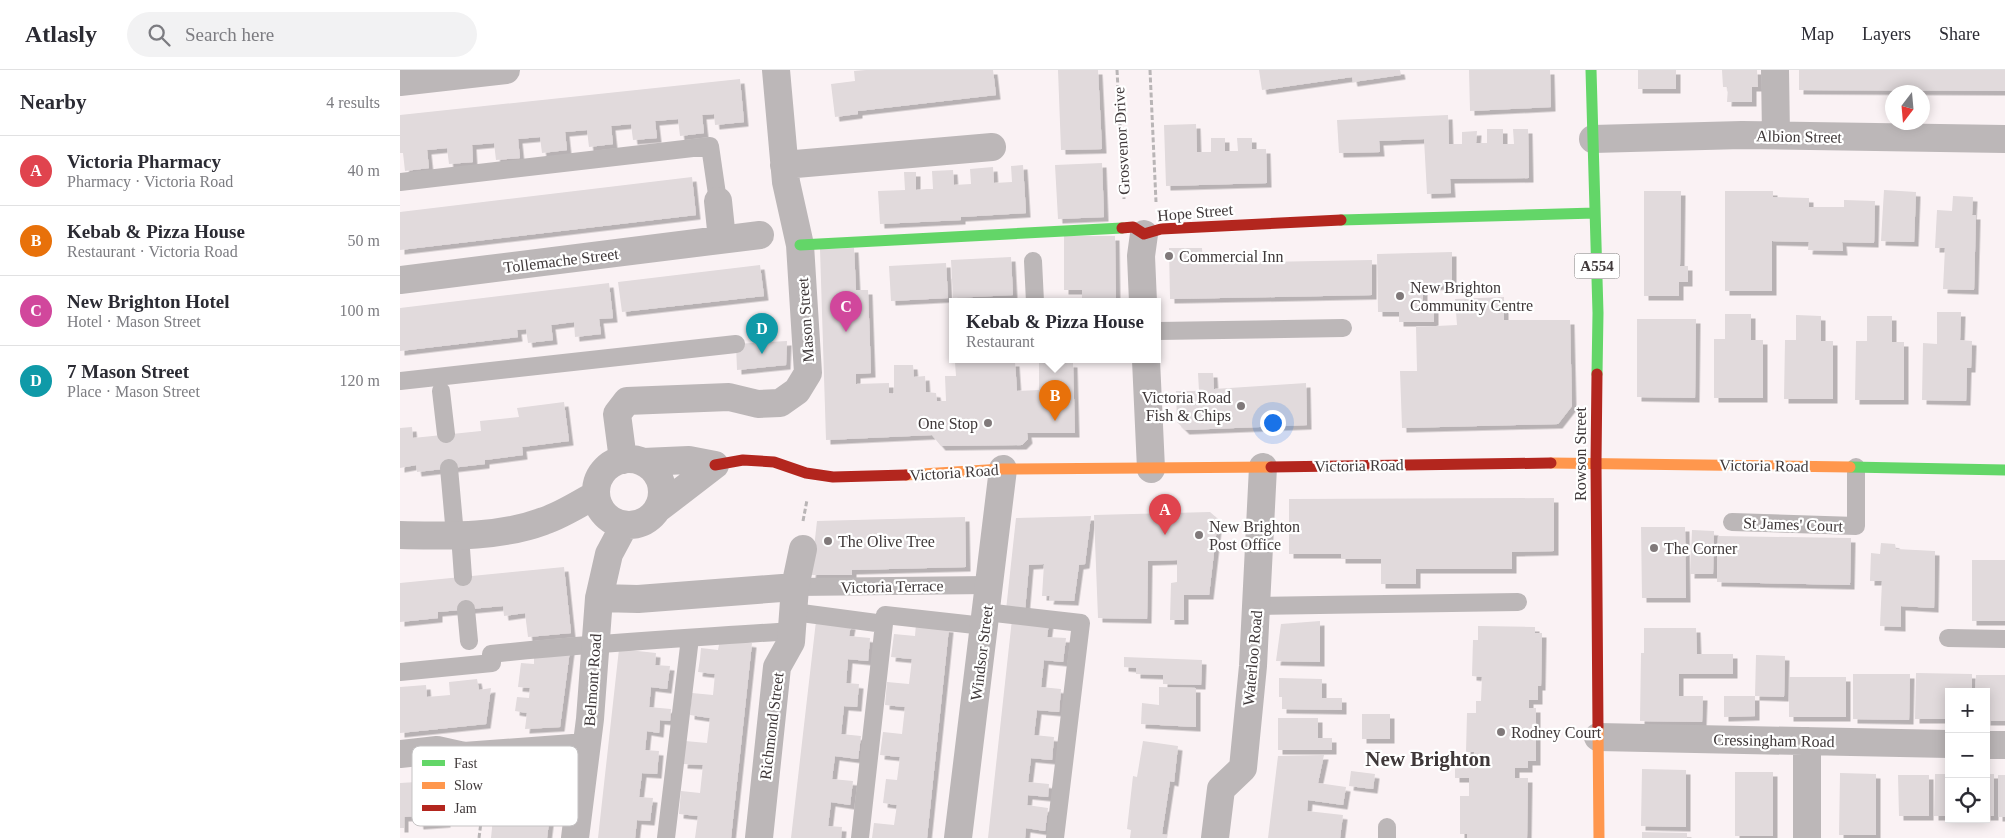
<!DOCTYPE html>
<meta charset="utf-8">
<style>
body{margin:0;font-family:Georgia,serif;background:#f2f2f3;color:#2b2b33}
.controls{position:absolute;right:15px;bottom:15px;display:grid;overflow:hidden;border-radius:0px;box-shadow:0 2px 12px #0003}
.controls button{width:45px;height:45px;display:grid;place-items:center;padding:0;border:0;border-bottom:1px solid #e1e1e2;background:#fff;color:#2b2b33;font:25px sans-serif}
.compass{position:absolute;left:1485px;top:15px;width:45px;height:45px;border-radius:50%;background:#fff;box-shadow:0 2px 12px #0003;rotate:196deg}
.you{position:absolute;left:872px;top:352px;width:18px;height:18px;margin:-12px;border:4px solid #fff;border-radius:50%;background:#1a73e8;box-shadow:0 0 0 8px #1a73e833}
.badge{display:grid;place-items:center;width:32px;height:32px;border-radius:50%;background:#80797a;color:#fff;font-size:16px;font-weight:700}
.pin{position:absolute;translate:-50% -41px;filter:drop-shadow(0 1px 2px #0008)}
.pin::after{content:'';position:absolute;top:26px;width:18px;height:15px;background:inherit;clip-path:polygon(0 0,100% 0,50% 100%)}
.popup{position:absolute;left:549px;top:228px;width:212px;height:65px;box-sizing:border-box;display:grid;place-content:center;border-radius:0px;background:#fff;filter:drop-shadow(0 1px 4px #0005);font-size:16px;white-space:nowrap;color:#7c7c81}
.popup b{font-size:19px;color:#2b2b33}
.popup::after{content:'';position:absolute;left:50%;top:100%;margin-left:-10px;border:10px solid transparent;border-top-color:#fff}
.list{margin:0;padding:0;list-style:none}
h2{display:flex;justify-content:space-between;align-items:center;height:65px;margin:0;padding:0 20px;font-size:21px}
h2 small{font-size:16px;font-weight:400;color:#7c7c81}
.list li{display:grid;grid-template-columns:32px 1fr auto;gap:15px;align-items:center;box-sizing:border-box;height:70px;padding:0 20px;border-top:1px solid #e1e1e2}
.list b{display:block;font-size:19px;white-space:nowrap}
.list p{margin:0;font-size:16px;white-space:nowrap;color:#7c7c81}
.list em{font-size:16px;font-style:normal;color:#7c7c81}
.icon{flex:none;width:28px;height:28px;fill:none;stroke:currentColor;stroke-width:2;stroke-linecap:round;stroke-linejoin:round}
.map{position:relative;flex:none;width:1605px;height:768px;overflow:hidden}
header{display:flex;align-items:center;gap:30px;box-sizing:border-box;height:70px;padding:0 25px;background:#fff;border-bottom:1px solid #e1e1e2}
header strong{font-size:24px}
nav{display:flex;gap:28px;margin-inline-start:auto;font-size:18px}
.search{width:350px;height:45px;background:#f2f2f3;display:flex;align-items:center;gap:12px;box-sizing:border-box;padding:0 18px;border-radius:28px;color:#7c7c81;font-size:19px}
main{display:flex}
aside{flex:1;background:#fff}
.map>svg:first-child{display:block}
</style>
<header>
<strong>Atlasly</strong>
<div class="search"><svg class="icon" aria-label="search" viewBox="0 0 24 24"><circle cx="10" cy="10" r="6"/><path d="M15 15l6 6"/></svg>Search here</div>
<nav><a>Map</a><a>Layers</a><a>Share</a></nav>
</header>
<main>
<aside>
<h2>Nearby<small>4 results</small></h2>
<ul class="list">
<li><span class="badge" style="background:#e0444e">A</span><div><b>Victoria Pharmacy</b><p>Pharmacy · Victoria Road</p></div><em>40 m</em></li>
<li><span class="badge" style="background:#e8710a">B</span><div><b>Kebab &amp; Pizza House</b><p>Restaurant · Victoria Road</p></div><em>50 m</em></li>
<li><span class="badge" style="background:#d1479c">C</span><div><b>New Brighton Hotel</b><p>Hotel · Mason Street</p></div><em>100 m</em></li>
<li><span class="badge" style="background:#0f9aa8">D</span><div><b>7 Mason Street</b><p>Place · Mason Street</p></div><em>120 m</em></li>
</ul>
</aside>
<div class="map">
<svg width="1605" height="768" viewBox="0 0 1605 768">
<defs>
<filter id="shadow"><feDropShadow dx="4.5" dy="4.5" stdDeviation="0" flood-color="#0004"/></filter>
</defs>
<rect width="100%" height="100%" fill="#faf2f4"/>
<path fill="#e1dadc" filter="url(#shadow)" d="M466,0H593L596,25L458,41V44L435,47L431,14L455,11L454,1Z
M658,0H698L702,79L661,80Z
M859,0H1000L1001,5L953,12L952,7L862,20Z
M1069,0H1150L1151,37L1070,41Z
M1238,0H1276V19H1238Z
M1322,0H1357L1358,17H1352V32H1327L1328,17H1323Z
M1399,0H1605V21L1399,20Z
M340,9L344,52L315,55L314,44L302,45L304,63L280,66L278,49L255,51L257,68L233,70L231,54L211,56L213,74L189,77L187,60L165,62L167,80L142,83L140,67L118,69L120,88L96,90L94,73L72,75L73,92L49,94L47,78L27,80L29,98L5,101L3,83H0V45Z
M1048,45L1049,74H1062V62L1077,61L1076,73H1087V59H1103V74H1114L1113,59H1128L1129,108L1050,109L1051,123L1027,124L1024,69L979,71L980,82L939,83L937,50Z
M796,54L797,82H811V68H825V81H838L837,68H852V79H866L867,113L766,116L764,55Z
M702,93L704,147L658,149L655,95Z
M623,95L626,143L561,147V150L480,154L478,121L505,120L504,102H516V120L527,119H533L532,101L553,100L554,115L571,114L570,99L593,97L594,113L612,112L611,96Z
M292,107L296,145L0,180V142Z
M1484,120L1516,122L1514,172L1481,171Z
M1244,121H1281L1280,196H1288V212H1279V226H1244Z
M1325,121H1373V127L1409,128V137H1444V130L1475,131L1474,173L1442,172L1443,181L1408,180L1409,172L1372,171V221H1325Z
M1553,126L1573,127L1572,145H1576L1574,220L1543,219L1545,178H1535L1537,140L1552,141Z
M664,166H715L716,232H682V220H664Z
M454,178L456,220H468L471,303L456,304V314L489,313V323L494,324V295H513L514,307L525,306L526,322L536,323L537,331H546L545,306H556L555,292H615L617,321L639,320V291L673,293L675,363H627L628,369L622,375L541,376L532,365L426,370L420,179Z
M769,178H802L803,193L972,190V225L770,229Z
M1052,182V215L1023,216V237H1034V252H999V242H978L977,184Z
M611,187L613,225L553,228L551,190Z
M546,193L548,228L491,231L489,196Z
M360,195L364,226L222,242L218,212Z
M209,213L213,248L199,249L201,264L175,267L174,252L151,255L153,270L128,273L126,259L117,260L118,267L0,281V238Z
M1104,227V250H1170L1172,336L1158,354L1002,358L1000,301H1017L1016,257L1057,255L1055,229Z
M1537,242H1561L1560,270L1572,271L1571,298H1567L1566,331L1522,330L1523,273L1537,274Z
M1325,244H1351V270H1363V328H1314V269H1325Z
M1396,245L1421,246V271H1433V329H1384L1385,270H1396Z
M1467,246H1492V272H1504V330H1455L1456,271H1467Z
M1237,249H1296L1295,328L1237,327Z
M387,271L386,295L337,300L336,274Z
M798,303H813L814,319L906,313L907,355L785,360L777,352L776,321H799Z
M164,332L169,371L122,377L123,385L85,390V394L17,402L16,395L0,398V358L12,357L13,368L81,361L80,351L119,347L117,338Z
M1154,428V481L1112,482V499H1016V514H981V489H941V484H889V429Z
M810,442L818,449L809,525H784V550H770L771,513L777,512V490L748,491L747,549L698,548L694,445Z
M691,446L685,494L679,495L674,531L649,530L650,526H642L644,494L629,495L625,541L606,540L616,448Z
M565,447L566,497L452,500V505H411L417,451Z
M1241,457H1285L1286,528H1242Z
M1292,460L1314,461L1313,504H1290Z
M1318,466L1451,468L1450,515L1317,512Z
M1481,473L1495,474L1496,479L1535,481L1534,538L1501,536V557L1480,556L1482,511H1470L1471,483L1480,484Z
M1572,490H1605V551H1572Z
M164,497L171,563L128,567L125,543L104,546L103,536L38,542V548L0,552V513Z
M612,549L649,553L647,567L666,568L663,592L644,590L641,617L661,619L659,642L637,640L634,665L654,667L652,690L631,688L628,712L649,714L648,727L628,725L627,735L648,738L645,761L626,758L625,768H588Z
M416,551L451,555L449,566L470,568L468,591L448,589L446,613L459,614L458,625L457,637L444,636L441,664L461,666L458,689L435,686L432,709L453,711L450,735L431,732L428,756L442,757L441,768H391Z
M920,551V592L876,591L881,554Z
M516,554L549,558L527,768H472L474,753L494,755L497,735L483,733L486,709L497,710L500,687L480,685L483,662L502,664L505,637L485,635L487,612L509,614L512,589L491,587L494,564L515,566Z
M1078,556L1135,557V563H1142L1141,616H1138V630H1129V638H1136V691H1128V698H1115V708H1128L1127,768H1067V764H1060V726H1069V708H1055V695H1074V682H1066L1067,643H1076V631H1081L1082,607L1072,606L1073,570H1078Z
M1244,558H1296L1297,584H1333V604H1279V626H1303L1302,652L1240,651L1241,583H1244Z
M320,569L352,573L331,768H295L298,746L279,744L281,721L300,723L303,695L283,694L285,671L307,673L310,648L290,645L291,633L292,623L313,625L315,604L298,602L300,589L301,578L318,580Z
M219,579L256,583L255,595L270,596L267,619L251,617L249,637L271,639L270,651L260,650L259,663L247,661L245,680L259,681L257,704L242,703L239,727L253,728L250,751L237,750L235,768H198Z
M170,580L160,657L125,659L127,643L115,641L117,627L129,628L130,618L118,617L121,593L134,594V582Z
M1356,585L1385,586L1384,627L1355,626Z
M724,587L802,590L801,615L763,614V605L736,604V598L724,597Z
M1516,603L1572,604V622H1549V649H1515Z
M1453,604H1510L1509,650L1453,649Z
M1576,605H1605V651H1586V622H1575Z
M1389,607H1446V647H1389Z
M879,608L922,609V628H942V640L882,639V627H879Z
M77,609L79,620L91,618L86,654L0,663V617L26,615L27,627L50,625L49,612Z
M759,617L796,618V657L741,654L742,633L759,635Z
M1324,626H1355V646L1324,647Z
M962,644H990V669H962Z
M878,648H918V668H932V680H878Z
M743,671L778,676L774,712L770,711L762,764L767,765V768H730L731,760L727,759L733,706L737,707Z
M924,685L918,713L946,717L943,735L908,730L907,741L943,745L940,768H868L878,686Z
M156,698L147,768H91L93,748L115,751L117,732L94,730L96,710H120L121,699Z
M1242,699L1286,700V757L1241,756Z
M951,701L975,704L973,719L949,716Z
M1335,702H1373V766H1335Z
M1440,703L1476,704V765H1439Z
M1535,704H1549V746H1534Z
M1586,704H1594V746H1586Z
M1498,705H1529V746H1499Z
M1598,705H1605V747H1598Z
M83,708L77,751H61L64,742H46V753L19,755L18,746L4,747V758H0V713Z
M1242,762L1287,763V768H1242Z"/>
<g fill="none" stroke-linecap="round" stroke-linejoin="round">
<path stroke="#b9b5b6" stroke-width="3" stroke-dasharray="5 2.5" stroke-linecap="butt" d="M717,0L724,129
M750,0L756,132
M403,451L407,430
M79,768L86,712"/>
<path stroke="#bcb7b8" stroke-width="18" d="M0,112L310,76L318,131
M633,191L635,232
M758,261L943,258
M0,311L336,274
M41,321L46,364
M49,398L55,465
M1332,452L1456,456V397
M60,465L63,507
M395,517L589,515
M856,536L1118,532
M66,539L69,571
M394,542L484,554
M586,542L681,553L655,768
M1548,568L1605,569
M0,602L92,593L91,584C190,573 291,568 391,561
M266,768L290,568
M460,768L485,545L584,556
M987,768V757"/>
<path stroke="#bcb7b8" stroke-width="28" d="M1375,0L1376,65
M0,12L106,0
M1193,69L1342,65L1605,69
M384,95L592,77
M318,131L322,169
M0,210L360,165
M743,232L741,186L744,164
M746,290L751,399
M196 422a33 33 0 1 1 66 0a33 33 0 1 1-66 0Z
M223,390L217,344L227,331L329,327L358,334L380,333L397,321L408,303L400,175L386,112L376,0
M243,392L289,390L315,395L259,438
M0,465C49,466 98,468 144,451C162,445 179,434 195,425
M199,528L238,529L395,517L403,479
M1198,667L1549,674
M1586,675H1605
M0,684L37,680L64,686L186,677
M175,768L190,649L199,528L209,484L224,456
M359,768L377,597L391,572L395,517
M558,768L603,399
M815,768L821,719L843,698L853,596L863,397
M1407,768V671"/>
<path stroke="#63d668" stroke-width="11" d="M1191,0L1198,243L1197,304
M941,150L1195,143
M400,175L722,158
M1450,397L1605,400"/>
<path stroke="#ff974d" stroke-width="11" d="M1151,393L1450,397
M506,405L603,399L871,397
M1198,657L1199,768"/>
<path stroke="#b3261e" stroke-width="11" d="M722,158L733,157L744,164L761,159L941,150
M1197,304L1196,392L1198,657
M315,395L343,390L374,392L406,403L433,407L506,405
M871,397L1151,393"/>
</g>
<g fill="#80797a" stroke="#fff" stroke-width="2">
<circle cx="769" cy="186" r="5"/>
<circle cx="1000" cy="226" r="5"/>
<circle cx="841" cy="336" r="5"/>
<circle cx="588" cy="353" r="5"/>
<circle cx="799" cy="465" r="5"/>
<circle cx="428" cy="471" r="5"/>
<circle cx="1254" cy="478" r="5"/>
<circle cx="1101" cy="662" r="5"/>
</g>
<g text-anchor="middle" stroke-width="4.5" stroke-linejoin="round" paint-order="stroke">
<rect fill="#fff" stroke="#797474" stroke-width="1" x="1174.5" y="183.5" width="45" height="25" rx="4"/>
<g font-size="15" font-weight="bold" fill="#3f3839">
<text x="1197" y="201">A554</text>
</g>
<g font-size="16" fill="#3f3839" stroke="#fff">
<text transform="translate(1399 66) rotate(1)" y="6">Albion Street</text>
<text transform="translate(721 71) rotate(-93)" y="6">Grosvenor Drive</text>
<text transform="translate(795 142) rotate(-5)" y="6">Hope Street</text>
<text transform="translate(161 190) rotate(-7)" y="6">Tollemache Street</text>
<text transform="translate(405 250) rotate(-94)" y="6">Mason Street</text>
<text transform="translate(1180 384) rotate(-90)" y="6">Rowson Street</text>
<text transform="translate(959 395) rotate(-1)" y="6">Victoria Road</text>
<text transform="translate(1364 395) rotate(1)" y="6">Victoria Road</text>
<text transform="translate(554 402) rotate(-4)" y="6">Victoria Road</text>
<text transform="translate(1393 454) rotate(2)" y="6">St James' Court</text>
<text transform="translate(492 516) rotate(-1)" y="6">Victoria Terrace</text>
<text transform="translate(581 583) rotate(-83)" y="6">Windsor Street</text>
<text transform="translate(852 588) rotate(-85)" y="6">Waterloo Road</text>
<text transform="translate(192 610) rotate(-86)" y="6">Belmont Road</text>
<text transform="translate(371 656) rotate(-83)" y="6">Richmond Street</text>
<text transform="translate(1374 670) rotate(1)" y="6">Cressingham Road</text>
</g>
<g font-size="16" fill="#3f3839" stroke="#fff" text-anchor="start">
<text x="779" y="192">Commercial Inn</text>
<text x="1010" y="223">New Brighton<tspan x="1010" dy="18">Community Centre</tspan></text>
<text x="831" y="333" text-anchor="end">Victoria Road<tspan x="831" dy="18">Fish &amp; Chips</tspan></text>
<text x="578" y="359" text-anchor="end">One Stop</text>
<text x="809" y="462">New Brighton<tspan x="809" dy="18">Post Office</tspan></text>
<text x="438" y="477">The Olive Tree</text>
<text x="1264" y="484">The Corner</text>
<text x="1111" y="668">Rodney Court</text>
</g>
<g font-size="21" font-weight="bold" fill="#3f3839" stroke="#fff">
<text x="1028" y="696">New Brighton</text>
</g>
</g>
<rect x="12" y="676" width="166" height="80" rx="8" fill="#fff" stroke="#c5c3c4" stroke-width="1"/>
<rect x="22" y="690" width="23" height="6" fill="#63d668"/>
<rect x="22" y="712" width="23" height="7" fill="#ff974d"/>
<rect x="22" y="735" width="23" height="6" fill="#b3261e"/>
<g font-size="14" fill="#3f3839">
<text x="54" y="698">Fast</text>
<text x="54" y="720">Slow</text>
<text x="54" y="743">Jam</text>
</g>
</svg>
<div class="controls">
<button>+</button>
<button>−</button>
<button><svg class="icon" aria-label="locate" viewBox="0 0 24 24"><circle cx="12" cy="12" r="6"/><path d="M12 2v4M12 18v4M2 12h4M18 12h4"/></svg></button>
</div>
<svg class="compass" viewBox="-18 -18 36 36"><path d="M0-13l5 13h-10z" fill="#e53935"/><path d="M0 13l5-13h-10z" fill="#7c7c81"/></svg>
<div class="you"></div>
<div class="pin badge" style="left:765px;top:465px;background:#e0444e">A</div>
<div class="pin badge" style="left:655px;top:351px;background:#e8710a">B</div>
<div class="popup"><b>Kebab &amp; Pizza House</b>Restaurant</div>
<div class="pin badge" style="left:446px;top:262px;background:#d1479c">C</div>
<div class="pin badge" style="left:362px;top:284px;background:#0f9aa8">D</div>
</div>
</main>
